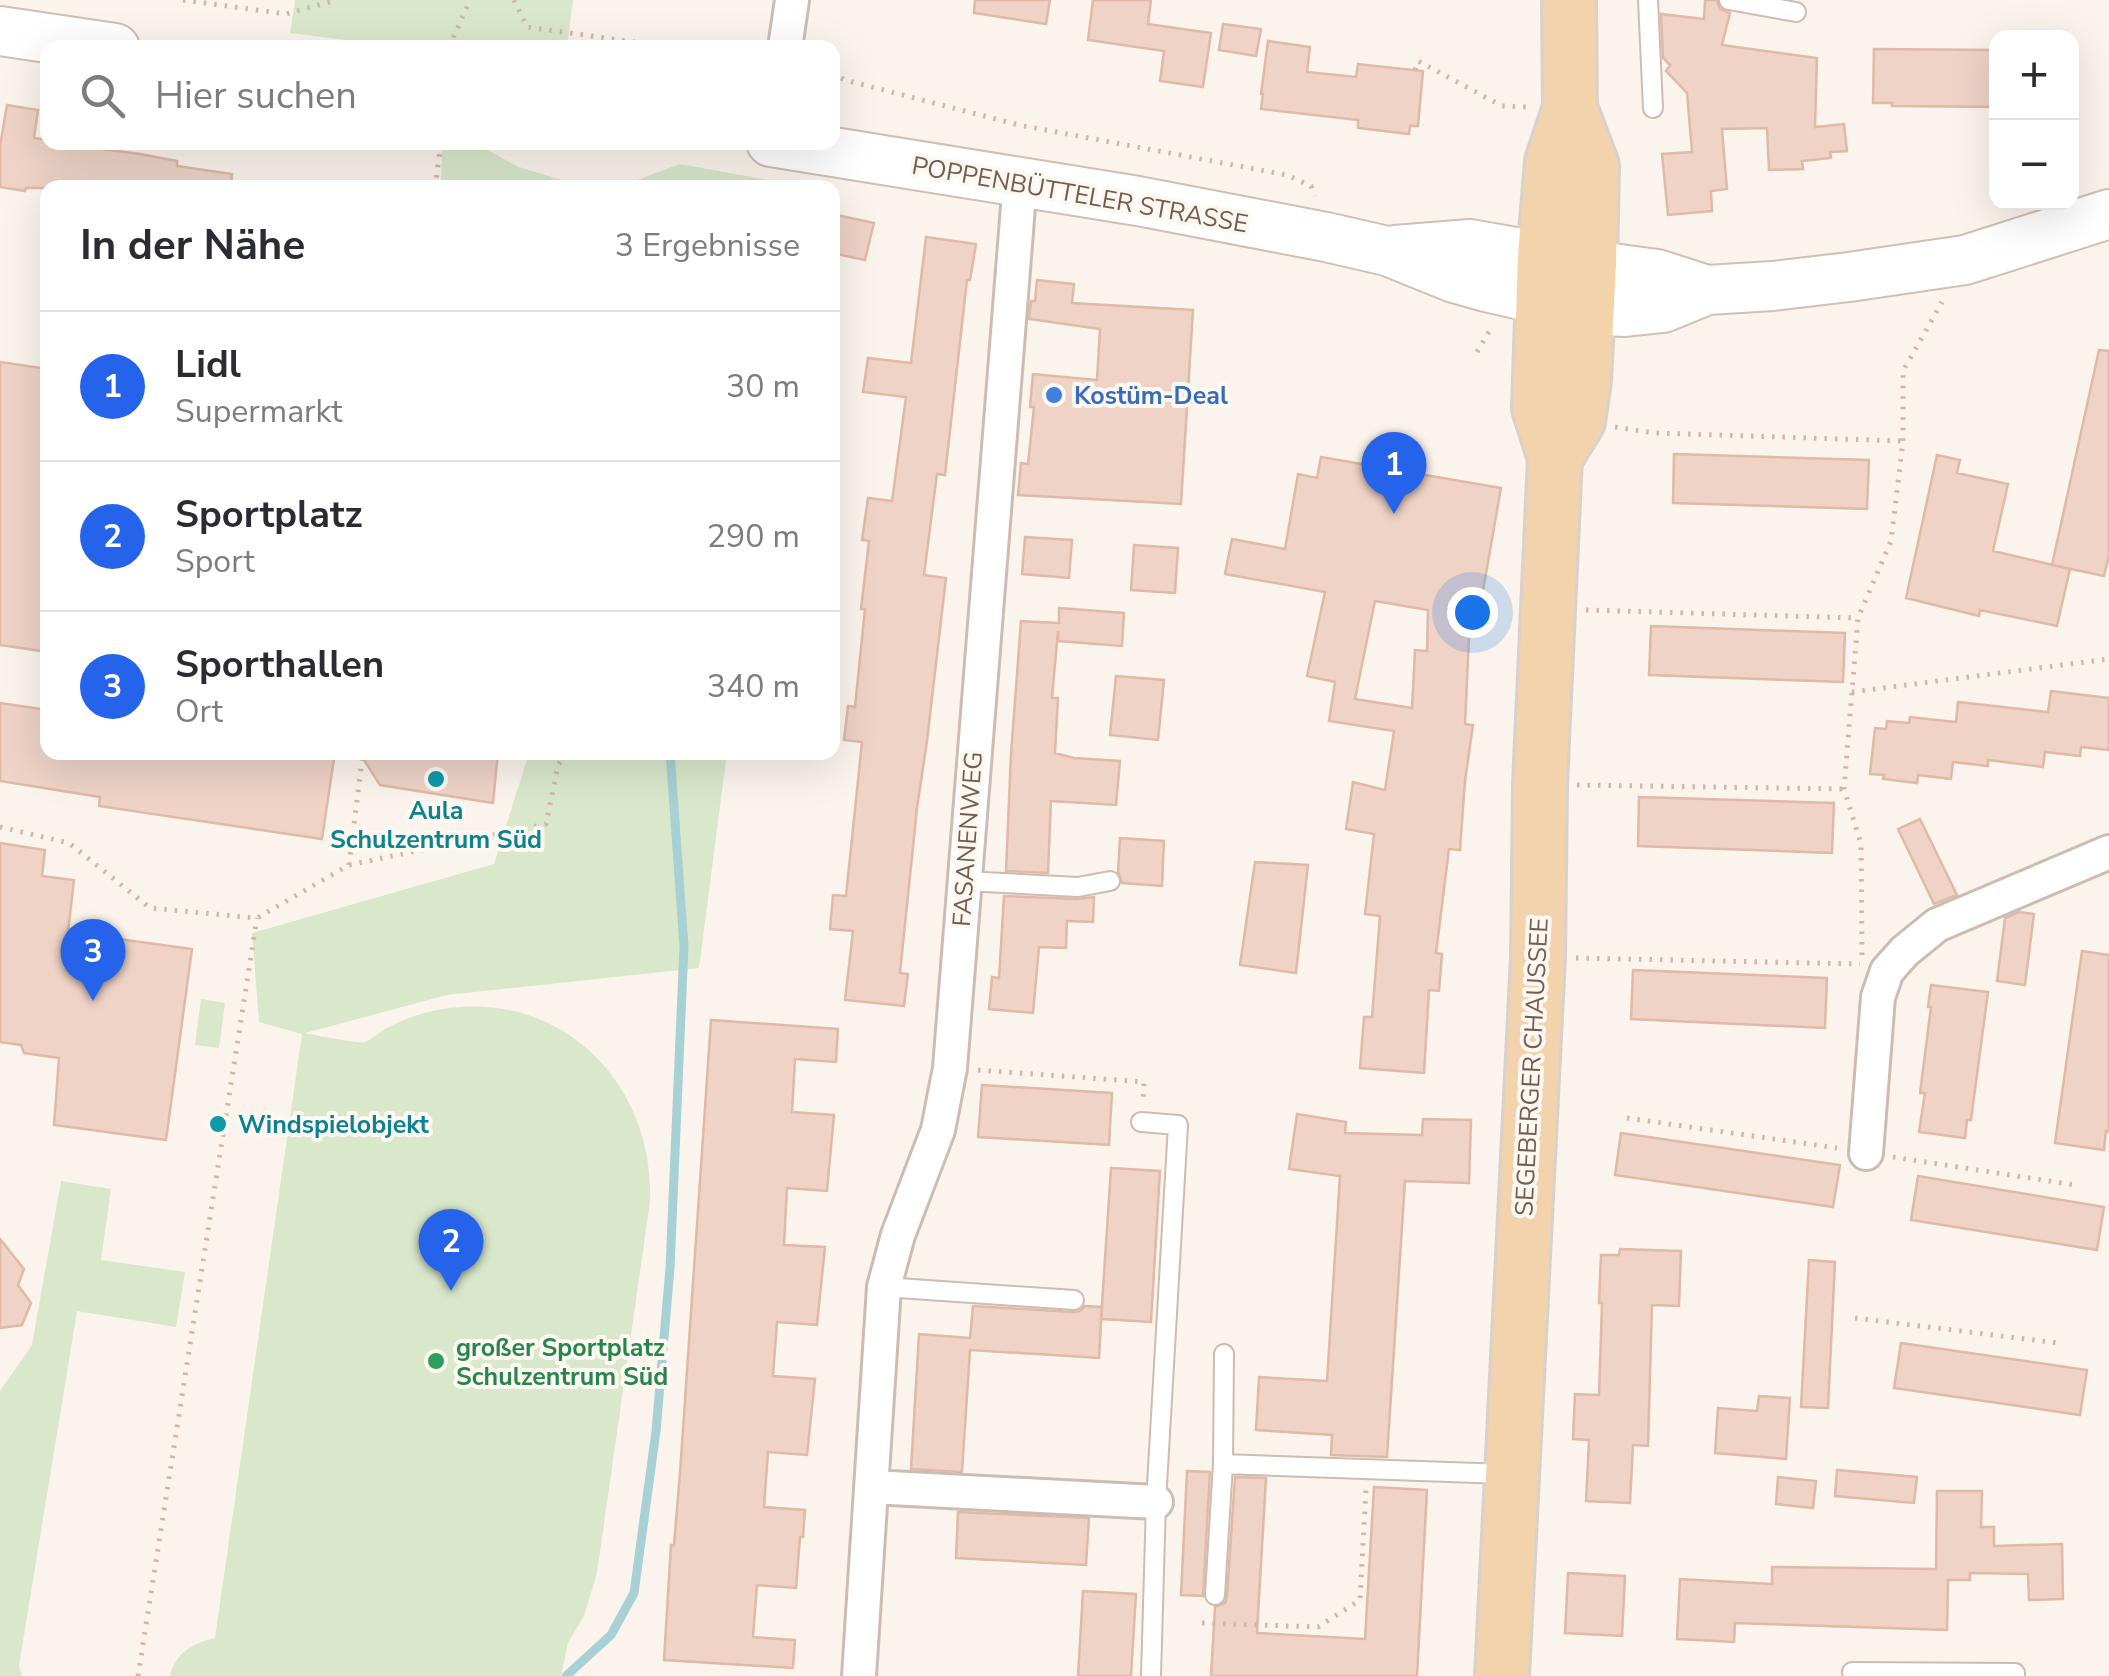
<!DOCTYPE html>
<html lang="de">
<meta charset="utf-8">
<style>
body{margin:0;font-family:"Nunito Sans",sans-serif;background:#f7f7f7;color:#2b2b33}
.controls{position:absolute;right:30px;top:30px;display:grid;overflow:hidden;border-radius:20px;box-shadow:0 10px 40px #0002}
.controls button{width:90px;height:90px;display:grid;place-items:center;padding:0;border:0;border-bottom:2px solid #e1e1e2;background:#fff;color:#2b2b33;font:50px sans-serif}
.you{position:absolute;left:1472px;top:612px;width:35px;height:35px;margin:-25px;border:8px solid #fff;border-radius:50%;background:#1a73e8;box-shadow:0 0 0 15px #1a73e833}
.badge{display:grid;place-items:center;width:65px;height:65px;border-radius:50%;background:#2563eb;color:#fff;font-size:32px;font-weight:700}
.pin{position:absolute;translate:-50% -82px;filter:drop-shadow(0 2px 5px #0008)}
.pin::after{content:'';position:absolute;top:52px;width:35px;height:30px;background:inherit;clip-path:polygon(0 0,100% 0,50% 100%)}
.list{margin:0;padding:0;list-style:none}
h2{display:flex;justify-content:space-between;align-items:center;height:130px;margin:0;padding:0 40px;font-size:42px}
h2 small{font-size:32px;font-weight:400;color:#7c7c81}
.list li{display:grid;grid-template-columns:65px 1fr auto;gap:30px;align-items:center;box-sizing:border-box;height:150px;padding:0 40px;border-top:2px solid #e1e1e2}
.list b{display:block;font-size:38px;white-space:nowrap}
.list p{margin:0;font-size:32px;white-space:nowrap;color:#7c7c81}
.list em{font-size:32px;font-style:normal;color:#7c7c81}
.icon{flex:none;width:55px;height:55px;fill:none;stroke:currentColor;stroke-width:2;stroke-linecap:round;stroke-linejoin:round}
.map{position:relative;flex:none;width:2109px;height:1676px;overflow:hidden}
.search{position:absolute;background:#fff;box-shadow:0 10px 40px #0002;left:40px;top:40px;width:800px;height:110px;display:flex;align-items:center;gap:25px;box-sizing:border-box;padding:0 35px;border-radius:20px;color:#7c7c81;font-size:38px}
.panel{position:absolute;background:#fff;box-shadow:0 10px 40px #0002;left:40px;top:180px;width:800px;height:580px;border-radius:20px}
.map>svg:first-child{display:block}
</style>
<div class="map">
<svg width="2109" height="1676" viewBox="0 0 2109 1676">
<rect width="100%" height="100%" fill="#fbf4ec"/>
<path fill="#d9e8cb" d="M295,0H573L567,48H410L290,33Z
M442,143H474L519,167L585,187H441Z
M680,164L801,186V187H618Z
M529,753H727L699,968L447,995L305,1033C315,1035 358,1044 365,1042C371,1040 379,1033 385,1029C405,1018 426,1011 449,1008C567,993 655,1088 650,1202L597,1573L584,1616L568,1643L561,1676H170C176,1652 193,1643 215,1638L302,1034L259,1022L252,933L494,864Z
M201,999L225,1003L219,1048L195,1045Z
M61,1181L111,1189L101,1260L185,1272L176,1327L77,1311L19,1666L22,1676H0V1391L32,1345Z"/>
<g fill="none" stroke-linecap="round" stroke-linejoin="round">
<path stroke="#a8d1d5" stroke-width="9" d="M566,1676L611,1635L634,1593L656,1431L670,1268L684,946L670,752"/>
</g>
<path fill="#eed3c6" stroke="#e0b9a7" stroke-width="2.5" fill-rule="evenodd" d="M975,0H1050L1046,24L974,13Z
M1093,0H1151L1148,24L1211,33L1203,87L1160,81L1164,51L1088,40Z
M1705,0H1717L1720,9L1730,13L1722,45L1817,58L1815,127L1844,124L1847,151L1830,152L1831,158L1802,161L1803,169L1769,170L1767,128L1722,129L1727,189L1711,191L1712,211L1668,215L1662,154L1692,152L1687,93L1666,71L1670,65L1663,58L1661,14L1704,19Z
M1223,24L1261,29L1256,56L1219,50Z
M1268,41L1310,47L1307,72L1356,77L1358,64L1423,71L1418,126H1410L1409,134L1358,128V120L1261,109L1263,94H1261Z
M1874,49L1996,50V107L1892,106V103H1873Z
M7,105L38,110L34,138L48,140V142L140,154L177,161V166L232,174L231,188H26L25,191L0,187V146Z
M832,214L874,223L865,260L832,253Z
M926,237L976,244L970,280H967L945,475L937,474L924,575L946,578L927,741L917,808L900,973L908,974L904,1006L845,1000L853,931L830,929L833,895L846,896L862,742L844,740L848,706L855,707L865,609H861L869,541L862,540L868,498L892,501L906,397L863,392L868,358L911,363Z
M1037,280L1074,284L1072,303L1193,310L1181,504L1018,495L1021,463L1028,464L1034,407H1030L1033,374L1097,380L1100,329L1029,319L1031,301H1035Z
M2099,350L2109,351V555L2104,576L2052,565Z
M0,362L48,369V652L0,645Z
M1674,454L1869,460L1867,509L1673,503Z
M1937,455L1960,460L1957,473L2008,484L1993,551L2070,569L2057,626L1980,610L1979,616L1906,598Z
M1321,457L1501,488L1478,619L1470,617L1465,724L1473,725L1465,781L1460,850L1449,849L1436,953L1442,954L1439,991L1429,990L1424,1073L1360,1068L1364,1017H1372L1380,916L1365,914L1374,834L1346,829L1353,782L1385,790L1394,731L1329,721L1335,682L1307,676L1325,592L1225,574L1232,539L1285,549L1298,474L1317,478ZM1375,601L1428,610L1427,651L1415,650L1412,708L1355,699Z
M1025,537L1072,540L1069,578L1022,574Z
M1134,545L1178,548L1175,593L1131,590Z
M1059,608L1124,613L1122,646L1058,641V631L1052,698H1058L1055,753L1074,758L1120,761L1116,805L1051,801L1048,873L1006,871L1011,754L1021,621L1059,623Z
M1651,626L1845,633L1843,682L1649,675Z
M1116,676L1164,680L1158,740L1110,735Z
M2051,691L2109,698V750L2081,747L2080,756L2045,752L2043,767L1988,760V766L1953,762L1951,779L1918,775L1917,783L1883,779L1884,775L1870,774L1875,728L1886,729L1887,721L1909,723L1910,717L1956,722L1958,702L2048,712Z
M0,703L48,710V752H335L322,839L99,806L100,797L0,781Z
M359,752H498L493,803L380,785Z
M1639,797L1834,803L1832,853L1638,846Z
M1920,819L1957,895L1934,904L1898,829Z
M1120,838L1164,841L1162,886L1122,883L1118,872Z
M0,843L45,850L42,876L74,880L68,932L192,949L166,1140L54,1125L59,1058L24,1053L21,1045L0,1042Z
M1255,862L1308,865L1296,973L1240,965Z
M1004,896L1077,899L1094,897L1093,922L1067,921L1066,948L1039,947L1033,1013L989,1009L992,977L999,978Z
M2019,912L2034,914L2025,985L1997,981L2005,918Z
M2082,951L2109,955V1132L2106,1131L2104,1150L2055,1143Z
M1633,970L1827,978L1825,1028L1631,1019Z
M1931,985L1988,992L1971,1120H1967L1965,1138L1919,1132L1925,1093H1920L1931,1007H1928Z
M711,1020L838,1029L836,1062L795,1059L792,1112L834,1115L827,1191L787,1188L784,1245L825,1247L817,1325L777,1322L773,1376L815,1379L807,1455L768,1452L764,1507L805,1510L803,1537H800L796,1588L757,1585L753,1637L795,1640L793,1668L664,1660L671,1545H674L680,1473Z
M982,1085L1112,1093L1109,1145L978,1137Z
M1297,1114L1346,1122L1345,1133L1422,1135L1423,1119L1471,1120L1469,1183L1405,1181L1387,1457L1331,1455L1332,1435L1256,1430L1259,1377L1327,1381L1340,1176L1289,1169Z
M1621,1133L1840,1165L1833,1207L1615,1175Z
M1111,1168L1160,1171L1151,1322L1101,1319Z
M1918,1176L2104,1207L2097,1250L1911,1220Z
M0,1239L24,1269L18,1285L31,1303L22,1325L0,1328Z
M1620,1249L1681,1251L1679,1306L1652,1305L1648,1446L1633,1445L1630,1503L1586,1501L1589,1440L1573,1439L1575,1394L1599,1395L1602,1303H1599L1601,1255H1619Z
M1809,1260L1835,1262L1828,1408L1801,1407Z
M973,1306L1073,1312L1080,1311L1085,1306L1102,1307L1099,1358L970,1350L962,1472L911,1469L919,1334L970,1338Z
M1901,1343L2087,1370L2080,1415L1894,1388Z
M1759,1396L1790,1398L1786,1459L1715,1453L1718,1408L1757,1411Z
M1837,1470L1917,1477L1914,1503L1835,1496Z
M1187,1471L1210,1472L1203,1596L1181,1595Z
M1235,1477L1266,1478L1257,1633L1365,1639L1374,1487L1427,1490L1417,1676H1211L1215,1607L1225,1603L1227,1596Z
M1778,1477L1816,1481L1813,1508L1776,1504Z
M1937,1491H1982L1981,1527H1994V1546L2062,1544L2063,1599L2029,1600L2028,1574L1970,1573V1580H1948L1947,1630L1735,1623L1734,1642L1677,1639L1680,1579L1772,1584V1567L1936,1569Z
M958,1512L1089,1518L1086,1565L956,1558Z
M1568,1573L1625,1576L1622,1636L1565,1633Z
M1083,1591L1136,1594L1131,1676H1078Z"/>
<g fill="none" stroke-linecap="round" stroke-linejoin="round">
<g stroke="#cdbcb2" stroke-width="22">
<path id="service" d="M1648,0L1653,108
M1729,0L1796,12
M964,881L1078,887L1110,881
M1141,1122L1178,1125L1156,1502L1151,1676
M884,1287L1074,1300
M1223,1464L1224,1354
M1215,1595L1223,1464L1506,1474
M1852,1672L2015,1673V1676"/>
</g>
<g stroke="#cdbcb2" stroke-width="38">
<path id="minor" d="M785,48L792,0
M1866,1153L1878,997L1887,971L1905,951L1937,925L2109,852
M871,1487L1156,1502
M859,1676L884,1287L898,1235L938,1130L950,1068L1020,181"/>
</g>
<g stroke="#d2beb2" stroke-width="52">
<path id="secondary" d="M0,31L115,48
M771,142L1138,201L1326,237L1387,251L1454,278L1486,287L1587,310L1625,312L1663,308L1707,290L1773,286L1849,277L1965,260L2109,214
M1395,250L1470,244L1590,265L1657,274L1707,290"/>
</g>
<g stroke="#d8d1ce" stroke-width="58">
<path id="primary" d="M1555,458L1578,421L1584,380L1590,265L1592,166L1570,108
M1502,1676L1538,957L1540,784L1555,458L1539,408L1544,257L1552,162L1570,108L1569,0"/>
</g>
<path stroke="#d4b6a8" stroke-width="5" stroke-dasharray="2.5 8" stroke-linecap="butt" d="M183,0L286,14L337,0
M514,0L527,27L677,48
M452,48L454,36L470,0
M1415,70L1418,61L1502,106L1529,107
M832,73L845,80L1019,125L1287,175L1311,186L1315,196
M435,188L441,142
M1477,352L1493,325
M1615,427L1655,433L1903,441
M1586,610L1858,618
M1852,692L2109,659
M1577,785L1844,789
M0,827L69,843L150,908L257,918L349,865L546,824L558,765L568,752
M349,865L363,752
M1862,955L1861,844L1844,789L1858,618L1891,541L1903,441V371L1942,302
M1576,958L1860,964
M978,1070L1144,1082L1143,1100
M1627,1118L1837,1148
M1893,1157L2075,1185
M1855,1318L2058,1343
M1202,1623L1318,1627L1360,1600L1366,1489
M138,1676L257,918"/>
<use href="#service" stroke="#fff" stroke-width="18"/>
<use href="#minor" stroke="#fff" stroke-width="32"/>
<use href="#secondary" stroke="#fff" stroke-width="48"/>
<use href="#primary" stroke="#f3d3ab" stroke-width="52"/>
</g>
<circle fill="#3f7fe0" stroke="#fef8f2" stroke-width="4" cx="1054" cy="395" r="10"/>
<g fill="#0f9aa8" stroke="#fef8f2" stroke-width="4">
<circle cx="436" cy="779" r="10"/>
<circle cx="218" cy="1124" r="10"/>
</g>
<circle fill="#2e9e5b" stroke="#fef8f2" stroke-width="4" cx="436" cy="1361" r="10"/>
<g text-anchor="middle" stroke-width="8" stroke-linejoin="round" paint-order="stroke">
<g font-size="25" fill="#755b50" stroke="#fef8f2">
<text transform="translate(1080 194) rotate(10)" y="9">POPPENBÜTTELER STRASSE</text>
<text transform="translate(967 839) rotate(-86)" y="9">FASANENWEG</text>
<text transform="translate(1531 1067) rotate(-87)" y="9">SEGEBERGER CHAUSSEE</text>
</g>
<g font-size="25" font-weight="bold" fill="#366cbe" stroke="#fef8f2" text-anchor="start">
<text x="1074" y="404">Kostüm-Deal</text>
</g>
<g font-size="25" font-weight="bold" fill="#0d838f" stroke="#fef8f2">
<text x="436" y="819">Aula<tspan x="436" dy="29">Schulzentrum Süd</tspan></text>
<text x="238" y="1133" text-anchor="start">Windspielobjekt</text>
</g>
<g font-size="25" font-weight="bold" fill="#27864d" stroke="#fef8f2" text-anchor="start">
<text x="456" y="1356">großer Sportplatz<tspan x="456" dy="29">Schulzentrum Süd</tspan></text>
</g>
</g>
</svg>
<div class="controls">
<button>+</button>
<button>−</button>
</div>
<div class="you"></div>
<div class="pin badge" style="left:1394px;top:514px">1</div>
<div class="pin badge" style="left:451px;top:1291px">2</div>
<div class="pin badge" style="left:93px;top:1001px">3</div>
<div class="search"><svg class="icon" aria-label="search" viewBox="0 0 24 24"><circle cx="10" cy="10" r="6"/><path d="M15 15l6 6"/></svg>Hier suchen</div>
<section class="panel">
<h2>In der Nähe<small>3 Ergebnisse</small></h2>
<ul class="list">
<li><span class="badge">1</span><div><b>Lidl</b><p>Supermarkt</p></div><em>30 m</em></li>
<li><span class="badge">2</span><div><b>Sportplatz</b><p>Sport</p></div><em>290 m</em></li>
<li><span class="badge">3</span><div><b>Sporthallen</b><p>Ort</p></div><em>340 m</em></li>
</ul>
</section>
</div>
